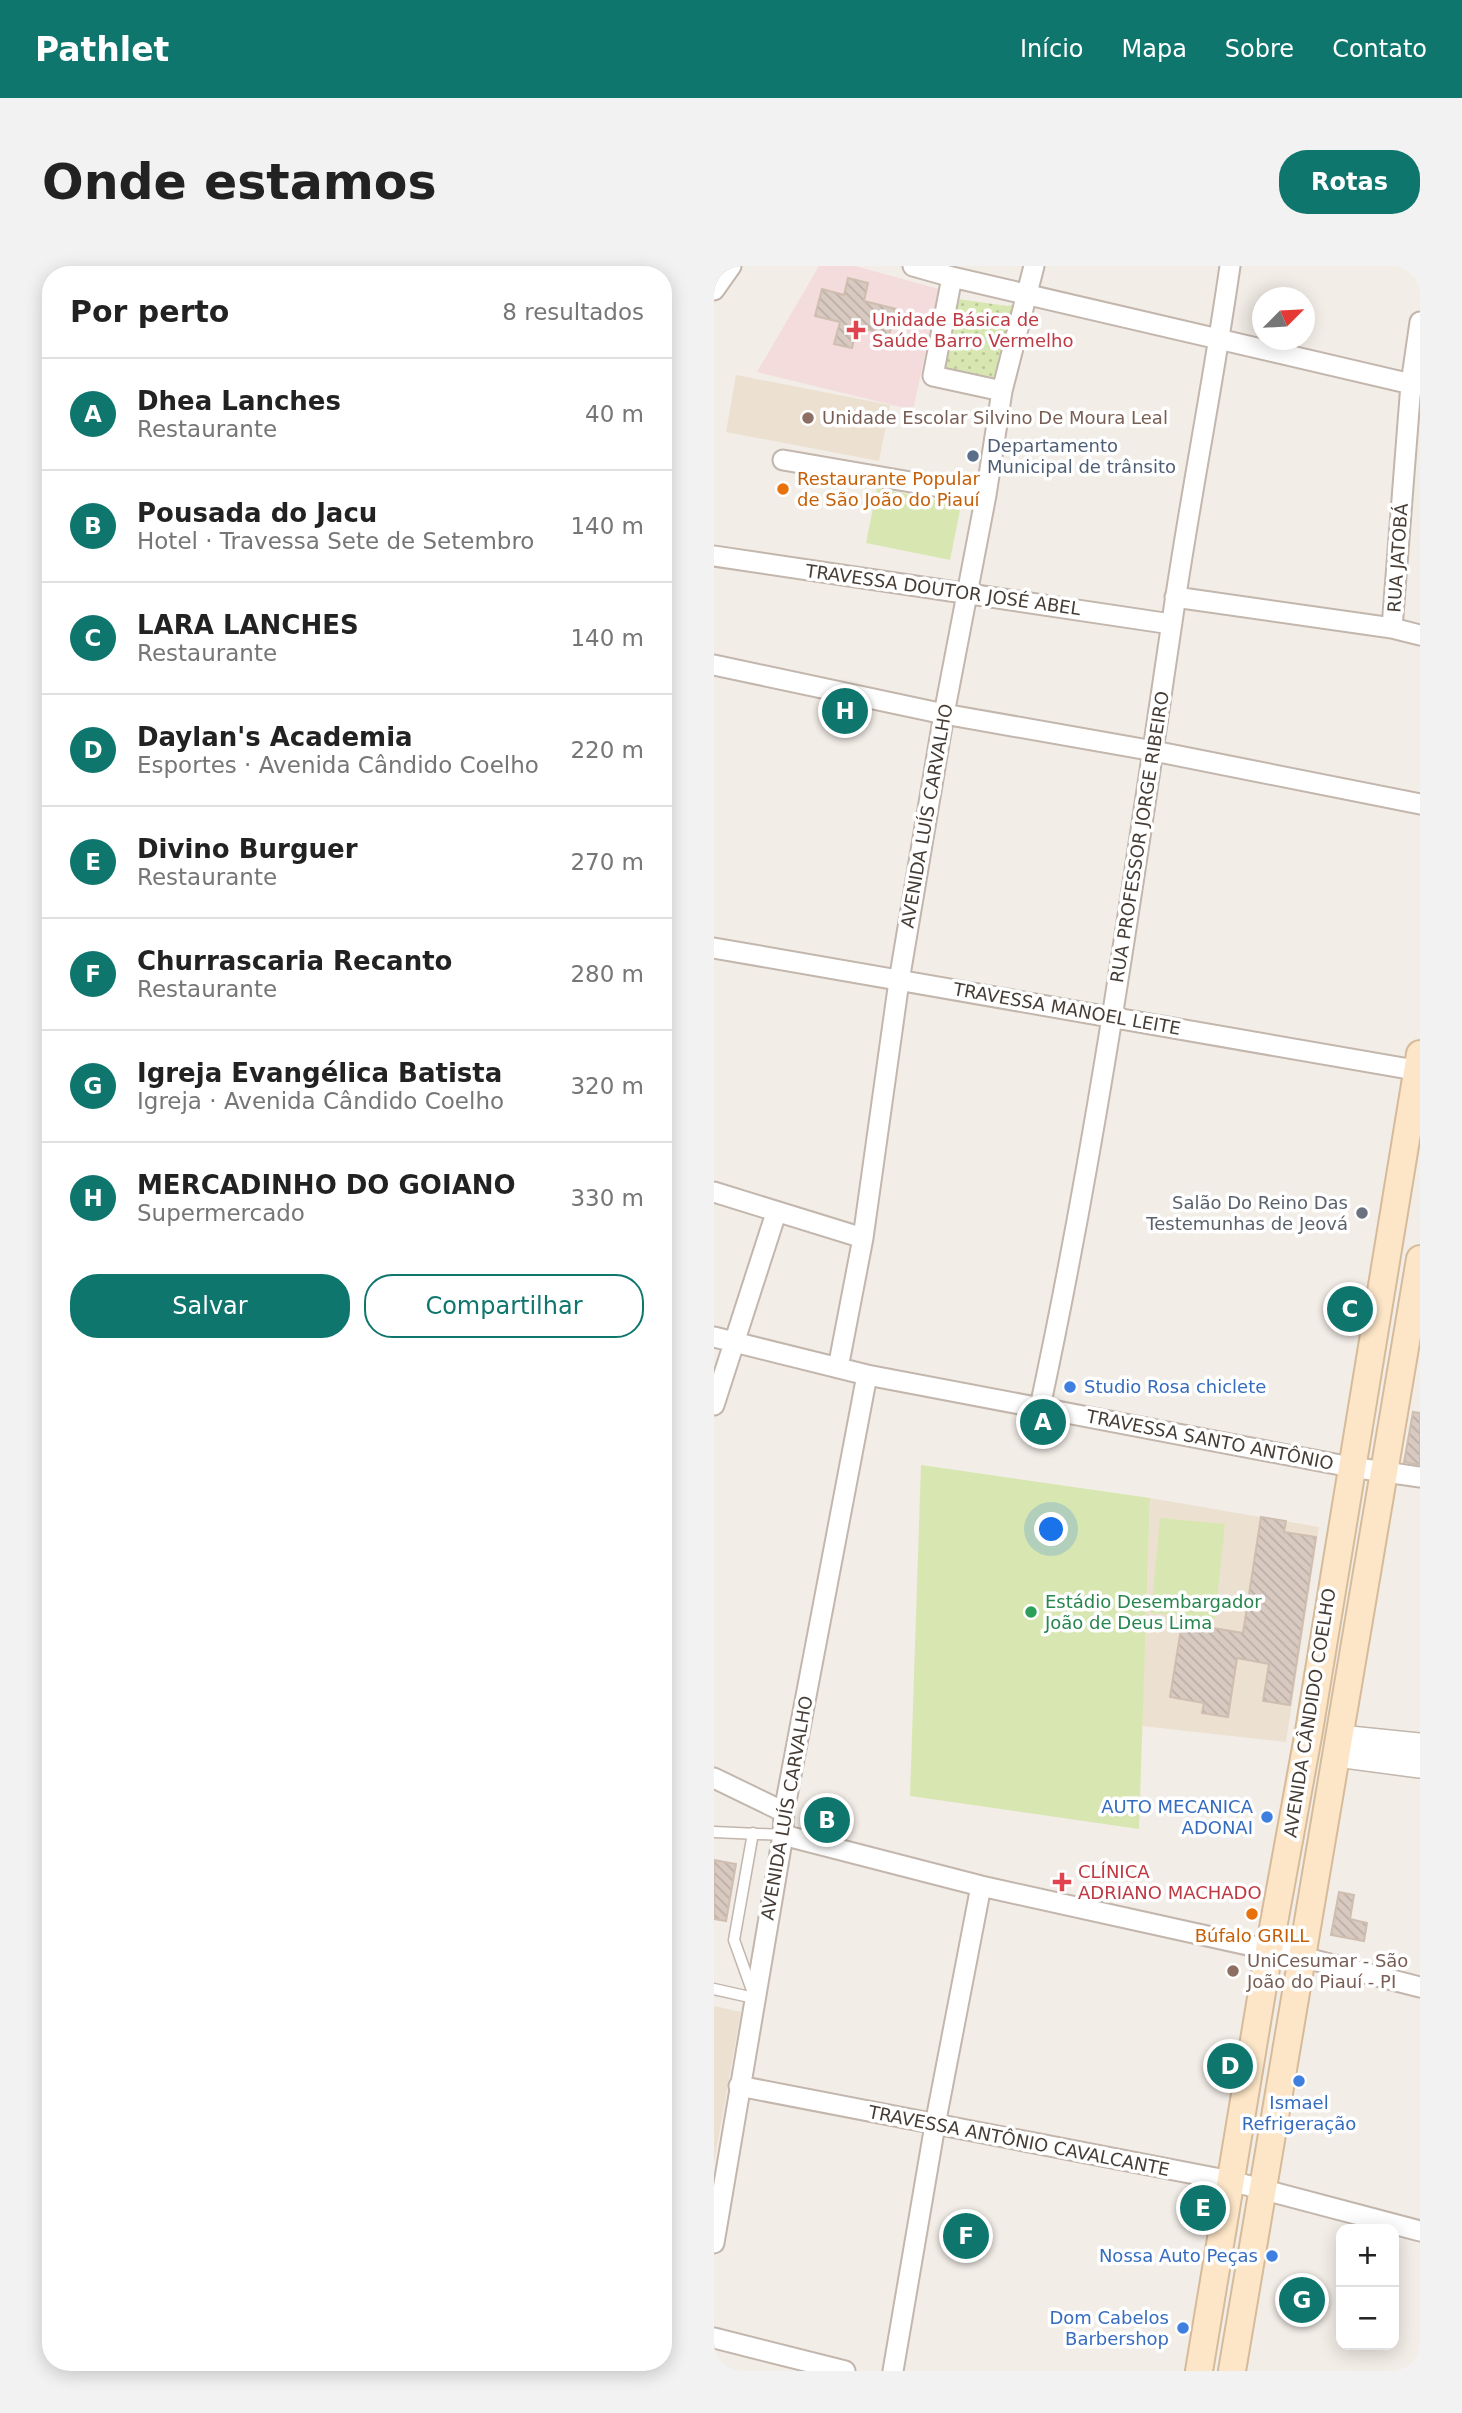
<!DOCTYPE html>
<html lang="pt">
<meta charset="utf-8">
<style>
body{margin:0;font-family:"DejaVu Sans",sans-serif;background:#f2f2f2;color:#222}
.controls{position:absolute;right:21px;bottom:21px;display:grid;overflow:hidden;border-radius:14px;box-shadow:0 4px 18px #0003}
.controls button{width:63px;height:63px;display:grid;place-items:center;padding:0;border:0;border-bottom:2px solid #e0e0e0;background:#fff;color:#222;font:35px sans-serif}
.compass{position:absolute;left:538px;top:21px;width:63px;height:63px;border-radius:50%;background:#fff;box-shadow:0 4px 18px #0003;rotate:66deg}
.you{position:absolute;left:338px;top:1264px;width:24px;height:24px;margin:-18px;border:5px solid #fff;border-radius:50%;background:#1a73e8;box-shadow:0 0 0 10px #1a73e833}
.badge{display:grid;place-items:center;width:46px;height:46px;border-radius:50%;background:#0f766e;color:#fff;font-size:23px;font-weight:700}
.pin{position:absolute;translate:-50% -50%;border:4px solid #fff;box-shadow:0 2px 7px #0006}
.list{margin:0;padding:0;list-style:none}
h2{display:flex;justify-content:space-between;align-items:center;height:91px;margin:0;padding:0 28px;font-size:30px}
h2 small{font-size:23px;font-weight:400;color:#767676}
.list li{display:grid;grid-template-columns:46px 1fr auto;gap:21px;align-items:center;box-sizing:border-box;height:112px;padding:0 28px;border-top:2px solid #e0e0e0}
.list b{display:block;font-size:26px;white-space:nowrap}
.list p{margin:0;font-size:23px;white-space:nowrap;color:#767676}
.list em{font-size:23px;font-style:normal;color:#767676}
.actions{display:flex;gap:14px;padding:21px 28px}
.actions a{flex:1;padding:16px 0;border:2px solid #0f766e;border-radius:28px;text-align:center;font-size:24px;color:#0f766e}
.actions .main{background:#0f766e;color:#fff}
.map{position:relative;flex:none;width:706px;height:2105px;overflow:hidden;border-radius:28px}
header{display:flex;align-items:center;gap:42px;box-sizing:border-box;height:98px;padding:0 35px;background:#0f766e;color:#fff}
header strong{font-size:33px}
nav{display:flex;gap:38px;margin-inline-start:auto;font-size:24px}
.intro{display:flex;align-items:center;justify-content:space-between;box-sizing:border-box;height:168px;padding:0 42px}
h1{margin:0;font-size:49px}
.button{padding:18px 32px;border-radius:28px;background:#0f766e;color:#fff;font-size:24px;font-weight:700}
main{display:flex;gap:42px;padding:0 42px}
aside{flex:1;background:#fff;border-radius:28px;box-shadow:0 4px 18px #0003}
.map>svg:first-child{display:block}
</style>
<header>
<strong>Pathlet</strong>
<nav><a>Início</a><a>Mapa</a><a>Sobre</a><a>Contato</a></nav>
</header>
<div class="intro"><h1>Onde estamos</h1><a class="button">Rotas</a></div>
<main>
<aside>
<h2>Por perto<small>8 resultados</small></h2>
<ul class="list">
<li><span class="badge">A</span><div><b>Dhea Lanches</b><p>Restaurante</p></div><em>40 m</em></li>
<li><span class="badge">B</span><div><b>Pousada do Jacu</b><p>Hotel · Travessa Sete de Setembro</p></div><em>140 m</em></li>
<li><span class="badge">C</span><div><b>LARA LANCHES</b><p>Restaurante</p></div><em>140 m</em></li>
<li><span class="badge">D</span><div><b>Daylan's Academia</b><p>Esportes · Avenida Cândido Coelho</p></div><em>220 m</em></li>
<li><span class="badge">E</span><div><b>Divino Burguer</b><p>Restaurante</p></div><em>270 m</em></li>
<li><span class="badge">F</span><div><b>Churrascaria Recanto</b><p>Restaurante</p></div><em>280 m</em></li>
<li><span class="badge">G</span><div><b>Igreja Evangélica Batista</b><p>Igreja · Avenida Cândido Coelho</p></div><em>320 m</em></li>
<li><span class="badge">H</span><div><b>MERCADINHO DO GOIANO</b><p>Supermercado</p></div><em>330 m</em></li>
</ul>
<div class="actions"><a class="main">Salvar</a><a>Compartilhar</a></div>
</aside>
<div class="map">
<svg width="706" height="2105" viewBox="0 0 706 2105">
<defs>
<pattern id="park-dots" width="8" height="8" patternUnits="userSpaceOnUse" patternTransform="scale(1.75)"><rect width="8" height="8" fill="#d8e7b1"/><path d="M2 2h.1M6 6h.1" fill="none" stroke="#bbc799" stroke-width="1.8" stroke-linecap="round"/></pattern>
<pattern id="building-back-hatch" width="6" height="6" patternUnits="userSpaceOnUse" patternTransform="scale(1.75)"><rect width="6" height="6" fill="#d8cac0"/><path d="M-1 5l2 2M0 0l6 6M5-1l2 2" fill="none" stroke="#bbaea6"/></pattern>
</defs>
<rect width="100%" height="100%" fill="#f3ede7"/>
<path fill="#ece0d1" d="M22,109L176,139L165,195L12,166Z
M436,1232L605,1261L572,1476L428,1460Z
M0,1740L27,1746L0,1897Z"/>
<path fill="#f4dbdc" d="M105,0H141L225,23L199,144L43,106Z"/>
<path fill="url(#park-dots)" d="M244,33L293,40L307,37L289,119L220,106Z"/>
<path fill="#d8e7b1" d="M163,222L247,239L236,294L152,277Z
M207,1199L436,1232L425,1563L196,1530Z
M446,1252L511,1258L501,1353L437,1347Z"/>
<path fill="url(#building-back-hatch)" stroke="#cfbeb0" stroke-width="2" d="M134,12L154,17L150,35L182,43L175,69L143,61L138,82L120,78L126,56L101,50L108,23L130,29Z
M699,1146L706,1147V1199L690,1196Z
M547,1251L572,1255L570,1266L602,1271L576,1439L549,1435L555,1398L523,1392L514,1451L488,1447L490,1437L456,1431L468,1357L529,1367Z
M0,1594L22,1598L12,1655L0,1653Z
M625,1626L640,1629L636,1653L653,1657L650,1675L617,1669Z"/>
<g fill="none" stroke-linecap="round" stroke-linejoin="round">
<g stroke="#c2b6ad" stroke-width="13">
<path id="service" d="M0,1566L69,1569
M0,1723L40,1732
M39,1727L20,1674L39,1567"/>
</g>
<g stroke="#c2b6ad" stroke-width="23">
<path id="minor" d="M199,0L238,11L706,120
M238,11L219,110L288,125
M0,24L17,0
M69,194L272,229
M0,290L457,358
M461,331L678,362L706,369
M678,362L697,118L706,56
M0,399L230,448L440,485L706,538
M0,682L706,805
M0,926L149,972
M0,1071L153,1109L637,1201L706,1211
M124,1102L149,972L185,715L230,448L272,229L288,125L320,0
M0,1139L62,947
M326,1141C382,881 419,618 458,356C475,237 499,119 516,0
M0,1512L70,1546
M69,1569L267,1620L588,1691L706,1721
M25,1820L517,1915L706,1965
M0,1977L69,1569L70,1546L153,1109
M0,2072L131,2105
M179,2105L221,1859L267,1620"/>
</g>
<g stroke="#c2b6ad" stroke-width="26">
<path id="tertiary" d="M626,1471L706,1479
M623,1489L706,1500"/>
</g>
<g stroke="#d5bb9a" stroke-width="30">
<path id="secondary" d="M485,2105L555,1684L595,1465L706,788
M518,2105L706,993"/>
</g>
<use href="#service" stroke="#fff" stroke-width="10"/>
<use href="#minor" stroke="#fff" stroke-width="19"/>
<use href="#tertiary" stroke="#fff" stroke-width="23"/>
<use href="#secondary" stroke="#fde6c7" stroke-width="26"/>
</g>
<g fill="#e0444e" stroke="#fff" stroke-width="2.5">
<path d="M138.5 53.5h7v7h7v7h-7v7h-7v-7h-7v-7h7z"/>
<path d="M344.5 1605.5h7v7h7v7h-7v7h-7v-7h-7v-7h7z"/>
</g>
<g fill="#8d6e63" stroke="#fff" stroke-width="2.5">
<circle cx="94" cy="152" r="7"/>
<circle cx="519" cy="1705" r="7"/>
</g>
<circle fill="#5c6f8a" stroke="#fff" stroke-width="2.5" cx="259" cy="190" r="7"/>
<g fill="#e8710a" stroke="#fff" stroke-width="2.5">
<circle cx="69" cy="223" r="7"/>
<circle cx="538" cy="1648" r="7"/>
</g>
<circle fill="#6b7280" stroke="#fff" stroke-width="2.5" cx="648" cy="947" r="7"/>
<g fill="#3f7fe0" stroke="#fff" stroke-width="2.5">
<circle cx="356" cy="1121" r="7"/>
<circle cx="553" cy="1551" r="7"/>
<circle cx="585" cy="1815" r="7"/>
<circle cx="558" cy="1990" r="7"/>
<circle cx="469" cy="2062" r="7"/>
</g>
<circle fill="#2e9e5b" stroke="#fff" stroke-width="2.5" cx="317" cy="1346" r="7"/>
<g text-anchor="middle" stroke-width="7" stroke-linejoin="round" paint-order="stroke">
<g font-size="18" fill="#be3a42" stroke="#fff" text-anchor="start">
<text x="158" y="60">Unidade Básica de<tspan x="158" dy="21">Saúde Barro Vermelho</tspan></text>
<text x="364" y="1612">CLÍNICA<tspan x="364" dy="21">ADRIANO MACHADO</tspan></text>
</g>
<g font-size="18" fill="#785e54" stroke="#fff" text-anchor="start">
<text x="108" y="158">Unidade Escolar Silvino De Moura Leal</text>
<text x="533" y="1701">UniCesumar - São<tspan x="533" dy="21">João do Piauí - PI</tspan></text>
</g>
<g font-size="18" fill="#4e5e75" stroke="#fff" text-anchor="start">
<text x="273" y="186">Departamento<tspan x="273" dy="21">Municipal de trânsito</tspan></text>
</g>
<g font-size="18" fill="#c56008" stroke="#fff" text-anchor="start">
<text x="83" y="219">Restaurante Popular<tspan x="83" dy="21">de São João do Piauí</tspan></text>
<text x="538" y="1676" text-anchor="middle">Búfalo GRILL</text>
</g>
<g font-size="18" fill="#463d36" stroke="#fff">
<text transform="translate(684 292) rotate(-86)" y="6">RUA JATOBÁ</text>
<text transform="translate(229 324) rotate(8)" y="6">TRAVESSA DOUTOR JOSÉ ABEL</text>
<text transform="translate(213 550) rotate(-80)" y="6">AVENIDA LUÍS CARVALHO</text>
<text transform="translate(426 571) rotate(-81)" y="6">RUA PROFESSOR JORGE RIBEIRO</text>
<text transform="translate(353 743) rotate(10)" y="6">TRAVESSA MANOEL LEITE</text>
<text transform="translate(496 1174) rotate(11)" y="6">TRAVESSA SANTO ANTÔNIO</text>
<text transform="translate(596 1447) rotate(-81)" y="6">AVENIDA CÂNDIDO COELHO</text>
<text transform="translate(73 1542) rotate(-80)" y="6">AVENIDA LUÍS CARVALHO</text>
<text transform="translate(305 1875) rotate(11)" y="6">TRAVESSA ANTÔNIO CAVALCANTE</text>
</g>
<g font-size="18" fill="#5b616d" stroke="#fff" text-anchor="end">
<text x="634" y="943">Salão Do Reino Das<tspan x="634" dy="21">Testemunhas de Jeová</tspan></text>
</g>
<g font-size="18" fill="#366cbe" stroke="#fff" text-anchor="end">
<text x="370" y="1127" text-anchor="start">Studio Rosa chiclete</text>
<text x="539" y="1547">AUTO MECANICA<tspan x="539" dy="21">ADONAI</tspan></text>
<text x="585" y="1843" text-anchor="middle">Ismael<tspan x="585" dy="21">Refrigeração</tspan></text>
<text x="544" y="1996">Nossa Auto Peças</text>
<text x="455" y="2058">Dom Cabelos<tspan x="455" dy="21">Barbershop</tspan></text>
</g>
<g font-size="18" fill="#27864d" stroke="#fff" text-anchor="start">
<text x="331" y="1342">Estádio Desembargador<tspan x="331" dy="21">João de Deus Lima</tspan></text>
</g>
</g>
</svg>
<div class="controls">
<button>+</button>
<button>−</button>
</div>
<svg class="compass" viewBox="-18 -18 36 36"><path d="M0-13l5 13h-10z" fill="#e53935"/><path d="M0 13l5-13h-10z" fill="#767676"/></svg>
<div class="you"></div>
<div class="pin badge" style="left:329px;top:1156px">A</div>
<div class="pin badge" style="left:113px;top:1554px">B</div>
<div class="pin badge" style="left:636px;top:1043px">C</div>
<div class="pin badge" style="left:516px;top:1800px">D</div>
<div class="pin badge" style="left:489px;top:1942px">E</div>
<div class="pin badge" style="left:252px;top:1970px">F</div>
<div class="pin badge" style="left:588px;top:2034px">G</div>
<div class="pin badge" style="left:131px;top:445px">H</div>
</div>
</main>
